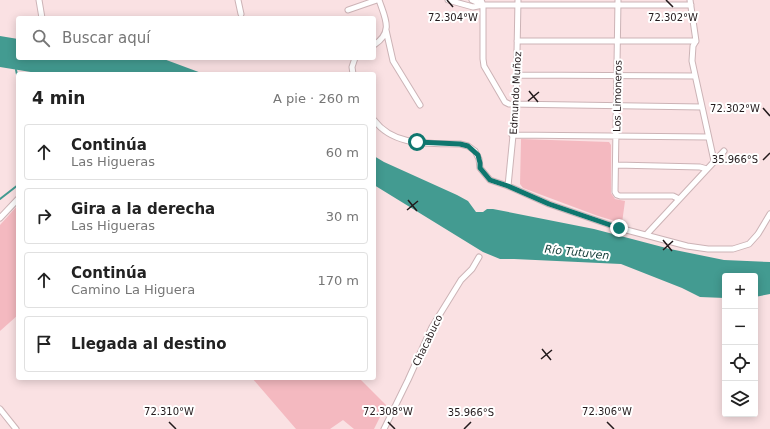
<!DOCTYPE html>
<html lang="es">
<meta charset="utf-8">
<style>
body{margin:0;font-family:"DejaVu Sans",sans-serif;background:#f6f6f6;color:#222}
.controls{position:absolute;right:12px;bottom:12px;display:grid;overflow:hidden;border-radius:4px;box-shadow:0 2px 10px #0003}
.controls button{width:36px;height:36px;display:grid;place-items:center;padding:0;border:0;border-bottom:1px solid #e0e0e0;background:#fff;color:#222;font:20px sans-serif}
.stop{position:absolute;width:12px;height:12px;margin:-9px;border:3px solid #0f766e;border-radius:50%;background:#fff}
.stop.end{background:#0f766e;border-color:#fff;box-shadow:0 1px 4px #0008}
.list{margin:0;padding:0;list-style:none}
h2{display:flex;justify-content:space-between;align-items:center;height:52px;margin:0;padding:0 16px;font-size:17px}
h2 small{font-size:13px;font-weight:400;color:#767676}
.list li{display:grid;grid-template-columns:26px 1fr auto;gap:12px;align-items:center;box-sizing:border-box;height:56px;margin:0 8px 8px;padding:0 8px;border:1px solid #e0e0e0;border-radius:4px}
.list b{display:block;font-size:15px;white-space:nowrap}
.list p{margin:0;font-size:13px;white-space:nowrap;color:#767676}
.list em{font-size:13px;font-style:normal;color:#767676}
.icon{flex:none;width:22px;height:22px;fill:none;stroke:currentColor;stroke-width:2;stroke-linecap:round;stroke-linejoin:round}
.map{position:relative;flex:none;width:770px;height:429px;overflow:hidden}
.search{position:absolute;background:#fff;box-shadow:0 2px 10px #0003;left:16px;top:16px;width:360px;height:44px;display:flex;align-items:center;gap:10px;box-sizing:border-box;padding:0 14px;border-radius:4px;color:#767676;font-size:15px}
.panel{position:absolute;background:#fff;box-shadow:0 2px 10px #0003;left:16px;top:72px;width:360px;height:308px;border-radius:4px}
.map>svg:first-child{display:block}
</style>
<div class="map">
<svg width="770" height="429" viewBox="0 0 770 429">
<rect width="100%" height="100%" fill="#fae1e3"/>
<path fill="#f4b9c0" d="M521,139L609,142L611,145V193L615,199L625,201L622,223L598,216L523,188L520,184Z
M18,205V315L0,331V225Z
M252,378H359L386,405L374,429H354L343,420L330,429H296Z"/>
<path fill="#439b91" d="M0,36L18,39V58H161L204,74H43L0,67Z
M374,156L384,162L457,195L468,201L476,212H483L487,209H493L594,229L670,249L724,260L770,262V294L755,297V276H725V298L700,297L682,288L621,264L514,259H500L483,252L374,185Z"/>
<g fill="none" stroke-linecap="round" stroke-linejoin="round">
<path stroke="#439b91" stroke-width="2" d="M16,70L18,79
M0,199L18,185"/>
<g stroke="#ccb3b6" stroke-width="7">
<path id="street" d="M39,0L42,18
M238,0L241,14
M448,0L473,7L483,5H691
M472,0L483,5
M481,0L483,5V59L484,66L505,102L509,104L702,107
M618,0L615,192L617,195L620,196H673L679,199
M690,0L696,41L693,46L692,61L714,161
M348,10L377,0
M386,30L393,61L420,105
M517,41H696
M374,45C394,32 385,18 379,0
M353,74L352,67L355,58
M517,75L695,76
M374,120C394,147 430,143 460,144L468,146L475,151L479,159L480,168L490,180L508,186L549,204L619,228L687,246L708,249H733L749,244L758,234L770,214
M512,135L708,137
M616,165L700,167L707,169
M508,186L516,105L518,0
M0,218L18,199
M646,235L724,151
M0,409L16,429
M384,429L408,380L432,327L453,293L461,280L472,269L479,257"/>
</g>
<use href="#street" stroke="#fff" stroke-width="5"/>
</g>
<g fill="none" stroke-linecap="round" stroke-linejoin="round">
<path stroke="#0f766e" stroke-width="5" d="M417,142L460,144L468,146L478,155L480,163V168L490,180L508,186L549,204L619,228"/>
</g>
<path fill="none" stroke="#231a1c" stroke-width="1.5" d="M447,0L453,7M666,0L673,7M529,91L538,102M528,101L539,92M763,108L770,116M763,160L770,153M408,200L417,211M407,210L418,201M663,240L672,251M663,250L673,241M542,349L551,360M541,359L552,350M169,422L176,429M388,422L395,429M607,422L614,429M464,429L471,422"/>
<g text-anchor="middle" stroke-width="4" stroke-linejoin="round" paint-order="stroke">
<g font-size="10" fill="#231a1c" stroke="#fff">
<text transform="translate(515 93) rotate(-87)" y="4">Edmundo Muñoz</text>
<text transform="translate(617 96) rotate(-89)" y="4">Los Limoneros</text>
<text transform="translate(427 340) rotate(-64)" y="4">Chacabuco</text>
</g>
<g font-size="11" font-style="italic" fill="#113b36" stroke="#fff">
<text transform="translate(577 252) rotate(6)" y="4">Río Tutuven</text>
</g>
</g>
<g font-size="10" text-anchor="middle" fill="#231a1c" stroke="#fff" stroke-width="4" stroke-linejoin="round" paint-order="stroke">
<text x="453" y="21">72.304°W</text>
<text x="673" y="21">72.302°W</text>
<text x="735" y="112">72.302°W</text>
<text x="735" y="163">35.966°S</text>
<text x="169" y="415">72.310°W</text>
<text x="388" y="415">72.308°W</text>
<text x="607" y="415">72.306°W</text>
<text x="471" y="416">35.966°S</text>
</g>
</svg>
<div class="controls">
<button>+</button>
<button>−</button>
<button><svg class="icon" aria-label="locate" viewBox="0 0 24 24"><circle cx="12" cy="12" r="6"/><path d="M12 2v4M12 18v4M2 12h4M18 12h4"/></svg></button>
<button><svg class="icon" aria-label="layers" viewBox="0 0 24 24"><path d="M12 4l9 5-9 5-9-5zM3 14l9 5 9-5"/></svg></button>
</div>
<div class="stop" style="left:417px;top:142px"></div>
<div class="stop end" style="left:619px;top:228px"></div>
<div class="search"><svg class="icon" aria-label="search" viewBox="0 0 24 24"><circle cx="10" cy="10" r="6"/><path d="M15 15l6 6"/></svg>Buscar aquí</div>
<section class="panel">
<h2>4 min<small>A pie · 260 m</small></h2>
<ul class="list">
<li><svg class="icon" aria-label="ahead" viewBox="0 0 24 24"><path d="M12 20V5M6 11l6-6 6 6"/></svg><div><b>Continúa</b><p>Las Higueras</p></div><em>60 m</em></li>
<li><svg class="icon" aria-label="right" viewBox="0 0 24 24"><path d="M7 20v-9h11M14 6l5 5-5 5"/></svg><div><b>Gira a la derecha</b><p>Las Higueras</p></div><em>30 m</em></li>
<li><svg class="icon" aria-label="ahead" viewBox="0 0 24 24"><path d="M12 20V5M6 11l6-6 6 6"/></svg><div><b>Continúa</b><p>Camino La Higuera</p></div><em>170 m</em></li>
<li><svg class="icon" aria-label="arrive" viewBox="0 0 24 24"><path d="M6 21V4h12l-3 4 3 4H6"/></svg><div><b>Llegada al destino</b></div></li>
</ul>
</section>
</div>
